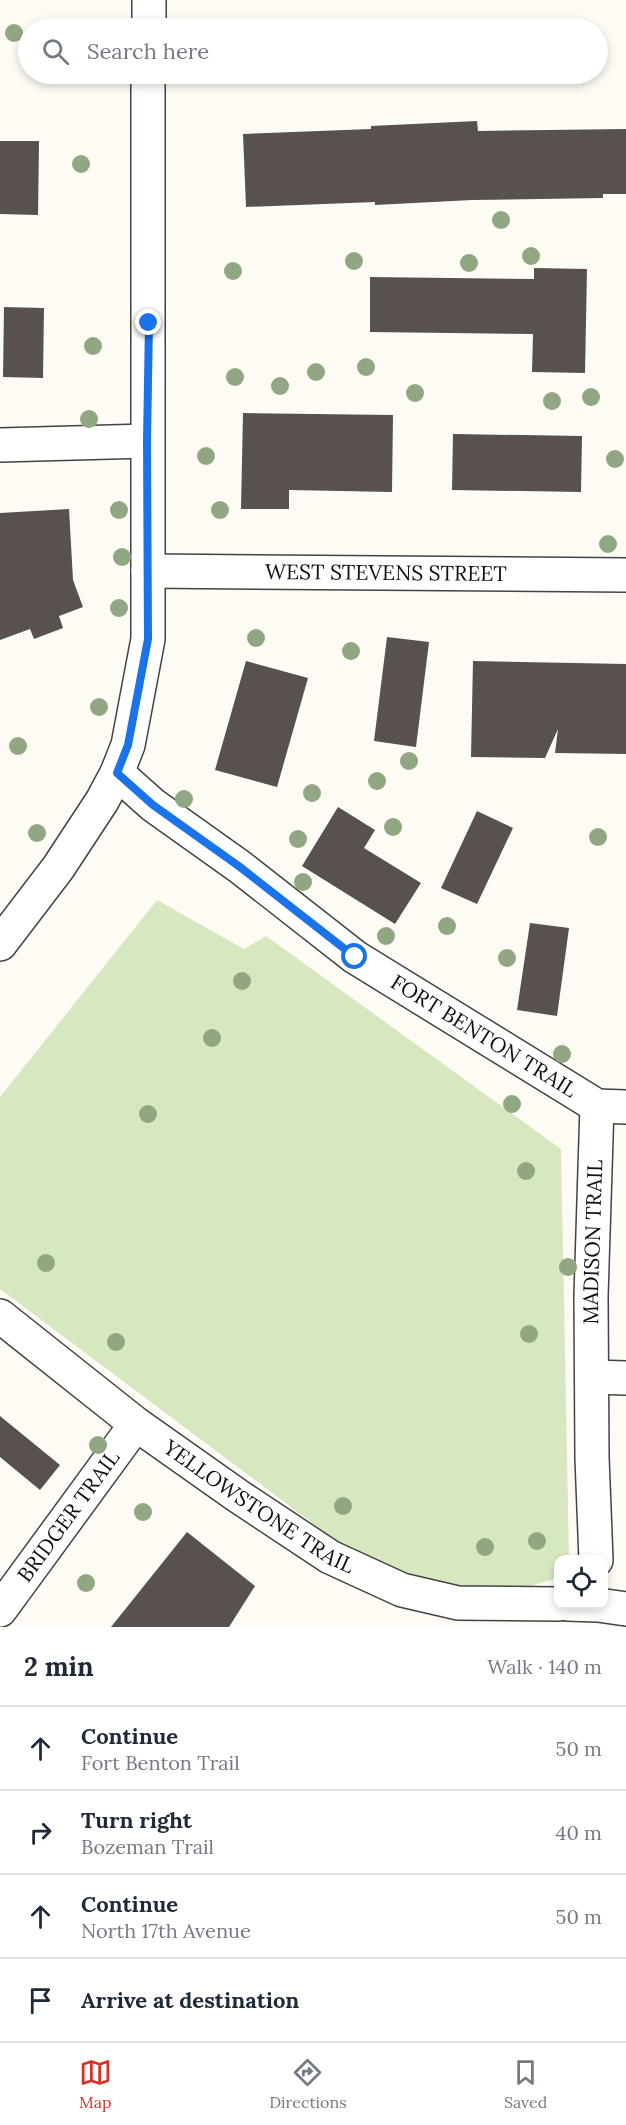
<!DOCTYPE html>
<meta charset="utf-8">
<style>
body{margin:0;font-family:Lora,serif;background:#f6f6f7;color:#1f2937}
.controls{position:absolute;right:18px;bottom:18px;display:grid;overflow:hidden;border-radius:12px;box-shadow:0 3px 9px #0003}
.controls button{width:54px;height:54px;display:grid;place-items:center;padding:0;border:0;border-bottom:2px solid #e0e1e3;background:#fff;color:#1f2937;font:30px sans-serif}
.stop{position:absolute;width:18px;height:18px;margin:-14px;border:4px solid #1a73e8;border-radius:50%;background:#fff}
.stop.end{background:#1a73e8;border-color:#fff;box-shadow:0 2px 6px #0008}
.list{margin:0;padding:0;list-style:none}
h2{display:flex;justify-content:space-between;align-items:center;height:78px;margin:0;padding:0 24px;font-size:26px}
h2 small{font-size:20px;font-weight:400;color:#747a83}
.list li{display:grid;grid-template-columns:39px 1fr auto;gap:18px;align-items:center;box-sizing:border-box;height:84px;padding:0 24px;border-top:2px solid #e0e1e3}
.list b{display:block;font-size:22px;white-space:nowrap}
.list p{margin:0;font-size:20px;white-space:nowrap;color:#747a83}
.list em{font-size:20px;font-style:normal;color:#747a83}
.icon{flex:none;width:33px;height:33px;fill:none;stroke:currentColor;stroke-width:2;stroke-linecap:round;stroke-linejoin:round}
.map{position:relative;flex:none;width:626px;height:1627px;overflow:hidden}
.search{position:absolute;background:#fff;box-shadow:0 3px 9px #0003;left:18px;right:18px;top:18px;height:66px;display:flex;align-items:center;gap:15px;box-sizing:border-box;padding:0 21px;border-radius:33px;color:#747a83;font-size:22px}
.sheet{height:414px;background:#fff}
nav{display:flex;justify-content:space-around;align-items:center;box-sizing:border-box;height:84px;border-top:2px solid #e0e1e3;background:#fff;font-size:16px;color:#747a83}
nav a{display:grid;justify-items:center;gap:3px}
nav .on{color:#d93025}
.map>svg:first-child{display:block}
</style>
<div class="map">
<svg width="626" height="1627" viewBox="0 0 626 1627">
<rect width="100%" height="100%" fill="#fefbf5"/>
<path fill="#d7e7c0" d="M157,900L244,949L266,936L561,1149L569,1559L558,1560V1578L509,1592L421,1585L355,1555L0,1289V1097Z"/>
<path fill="#58514e" d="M477,121L478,131L626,129V194H603V198L472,200L375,205V202L246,207L243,134L371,129V126Z
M0,141H39L38,215L0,214Z
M534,268L587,269L585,373L532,372L533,334L370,332V277L534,279Z
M4,307L44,308L43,378L3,377Z
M243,413L393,415L392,492L289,490V509H241Z
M453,434L582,436L581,492L452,490Z
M69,509L73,580L83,607L59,616L63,628L34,639L30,629L0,640V513Z
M387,637L429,642L416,747L374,741Z
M246,661L308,678L277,787L215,770Z
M473,661L626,664V754L555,753L558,729L545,758L471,757Z
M338,807L375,830L364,848L421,883L395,924L302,866Z
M477,811L513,828L477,904L441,888Z
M530,923L569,928L557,1016L517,1010Z
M0,1416L60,1465L40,1490L0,1457Z
M187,1532L255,1586L229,1627H111Z"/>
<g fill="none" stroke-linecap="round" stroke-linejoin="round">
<g stroke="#434343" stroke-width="36">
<g id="minor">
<path d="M149,28V0"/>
<path d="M0,445L147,441"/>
<path id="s1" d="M148,571L626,575"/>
<path id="s2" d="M117,773L153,805L240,867L355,957L597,1106L626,1107"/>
<path d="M0,944L58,868L102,801L117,773L128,745L148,639V74"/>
<path id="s3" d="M0,1316L136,1424L238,1496L330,1557L402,1590L458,1603L558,1604"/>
<path d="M592,1377L626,1378"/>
<path id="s4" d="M596,1560L592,1458L591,1296L597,1106"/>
<path d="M567,1604L598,1605L626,1609"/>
<path id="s5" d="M0,1610L136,1424"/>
</g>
</g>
<use href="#minor" stroke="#fff" stroke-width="33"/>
</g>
<g fill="#91a783">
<circle cx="14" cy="33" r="9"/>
<circle cx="81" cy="164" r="9"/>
<circle cx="501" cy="220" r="9"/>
<circle cx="531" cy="256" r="9"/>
<circle cx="354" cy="261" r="9"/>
<circle cx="469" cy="263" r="9"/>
<circle cx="233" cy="271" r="9"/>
<circle cx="93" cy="346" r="9"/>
<circle cx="366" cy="367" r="9"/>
<circle cx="316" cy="372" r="9"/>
<circle cx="235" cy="377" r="9"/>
<circle cx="280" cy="386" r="9"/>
<circle cx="415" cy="393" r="9"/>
<circle cx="591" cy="397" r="9"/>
<circle cx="552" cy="401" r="9"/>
<circle cx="89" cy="419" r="9"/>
<circle cx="206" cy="456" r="9"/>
<circle cx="615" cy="459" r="9"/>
<circle cx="119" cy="510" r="9"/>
<circle cx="220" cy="510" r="9"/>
<circle cx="608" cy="544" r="9"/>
<circle cx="122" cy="557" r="9"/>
<circle cx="119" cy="608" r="9"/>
<circle cx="256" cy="638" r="9"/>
<circle cx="351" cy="651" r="9"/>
<circle cx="99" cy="707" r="9"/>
<circle cx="18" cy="746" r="9"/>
<circle cx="409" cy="761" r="9"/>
<circle cx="377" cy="781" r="9"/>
<circle cx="312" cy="793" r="9"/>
<circle cx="184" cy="799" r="9"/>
<circle cx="393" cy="827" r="9"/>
<circle cx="37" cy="833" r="9"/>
<circle cx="598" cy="837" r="9"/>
<circle cx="298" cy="839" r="9"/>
<circle cx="303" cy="882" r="9"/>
<circle cx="447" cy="926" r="9"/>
<circle cx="386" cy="936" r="9"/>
<circle cx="507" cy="958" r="9"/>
<circle cx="242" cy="981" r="9"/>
<circle cx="212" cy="1038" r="9"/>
<circle cx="562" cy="1054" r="9"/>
<circle cx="512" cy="1104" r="9"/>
<circle cx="148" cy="1114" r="9"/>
<circle cx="526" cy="1171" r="9"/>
<circle cx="46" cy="1263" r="9"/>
<circle cx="568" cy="1267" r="9"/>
<circle cx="529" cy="1334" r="9"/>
<circle cx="116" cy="1342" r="9"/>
<circle cx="98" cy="1445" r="9"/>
<circle cx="343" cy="1506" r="9"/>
<circle cx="143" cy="1512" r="9"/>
<circle cx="537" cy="1541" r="9"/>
<circle cx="485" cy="1547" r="9"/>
<circle cx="86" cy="1583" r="9"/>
</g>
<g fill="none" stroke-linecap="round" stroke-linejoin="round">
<path stroke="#1a73e8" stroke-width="8" d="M149,323L147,441L148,639L128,745L117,773L153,805L240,867L355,957"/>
</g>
<g text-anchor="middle" stroke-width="6" stroke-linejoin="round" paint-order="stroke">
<g font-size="21" fill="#101010" stroke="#fff">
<text dy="7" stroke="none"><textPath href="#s1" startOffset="238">WEST STEVENS STREET</textPath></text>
<text dy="7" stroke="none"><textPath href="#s2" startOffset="452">FORT BENTON TRAIL</textPath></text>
<text dy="7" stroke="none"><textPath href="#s4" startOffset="318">MADISON TRAIL</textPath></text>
<text dy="7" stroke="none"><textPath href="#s3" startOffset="322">YELLOWSTONE TRAIL</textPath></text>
<text dy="7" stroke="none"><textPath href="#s5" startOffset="116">BRIDGER TRAIL</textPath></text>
</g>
</g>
</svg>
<div class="controls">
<button><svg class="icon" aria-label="locate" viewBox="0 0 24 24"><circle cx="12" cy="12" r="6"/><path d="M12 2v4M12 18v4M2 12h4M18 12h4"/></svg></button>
</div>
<div class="stop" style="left:355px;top:957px"></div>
<div class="stop end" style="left:149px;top:323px"></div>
<div class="search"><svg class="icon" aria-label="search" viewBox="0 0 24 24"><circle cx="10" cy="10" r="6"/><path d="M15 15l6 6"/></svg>Search here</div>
</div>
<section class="sheet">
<h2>2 min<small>Walk · 140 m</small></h2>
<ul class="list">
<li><svg class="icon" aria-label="ahead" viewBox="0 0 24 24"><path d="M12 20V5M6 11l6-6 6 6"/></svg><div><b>Continue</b><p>Fort Benton Trail</p></div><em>50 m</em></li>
<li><svg class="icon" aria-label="right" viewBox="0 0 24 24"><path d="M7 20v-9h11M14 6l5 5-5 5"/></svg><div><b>Turn right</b><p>Bozeman Trail</p></div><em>40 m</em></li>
<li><svg class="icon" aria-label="ahead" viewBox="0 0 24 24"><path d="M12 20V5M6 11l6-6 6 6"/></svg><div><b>Continue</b><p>North 17th Avenue</p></div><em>50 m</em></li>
<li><svg class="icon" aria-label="arrive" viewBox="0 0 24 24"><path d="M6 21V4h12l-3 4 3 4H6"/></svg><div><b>Arrive at destination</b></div></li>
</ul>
</section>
<nav>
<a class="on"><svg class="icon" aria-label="map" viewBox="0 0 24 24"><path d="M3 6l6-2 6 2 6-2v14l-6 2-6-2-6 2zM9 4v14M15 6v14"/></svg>Map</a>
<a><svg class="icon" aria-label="directions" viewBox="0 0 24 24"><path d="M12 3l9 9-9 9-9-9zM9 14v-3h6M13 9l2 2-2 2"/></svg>Directions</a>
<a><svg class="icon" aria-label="saved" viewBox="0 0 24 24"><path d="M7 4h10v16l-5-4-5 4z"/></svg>Saved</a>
</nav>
